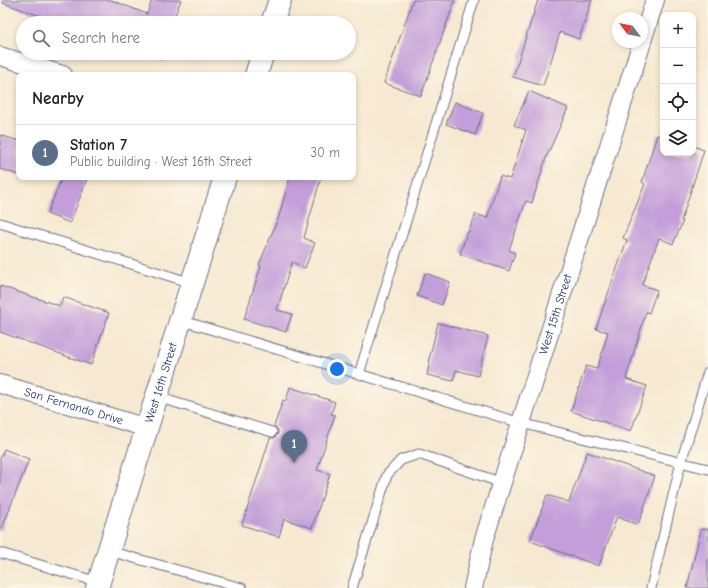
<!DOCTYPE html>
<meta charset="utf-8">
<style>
body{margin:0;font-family:"Comic Neue",sans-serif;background:#f6f6f6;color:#222}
.controls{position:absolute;right:12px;top:12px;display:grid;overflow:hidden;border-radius:8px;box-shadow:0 2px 6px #0003}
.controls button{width:36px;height:36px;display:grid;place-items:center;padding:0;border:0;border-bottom:1px solid #e0e0e0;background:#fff;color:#222;font:20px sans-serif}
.compass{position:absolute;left:612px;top:12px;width:36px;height:36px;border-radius:50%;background:#fff;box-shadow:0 2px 6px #0003;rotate:302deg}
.you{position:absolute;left:337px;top:369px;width:14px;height:14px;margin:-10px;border:3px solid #fff;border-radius:50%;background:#1a73e8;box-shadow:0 0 0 6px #1a73e833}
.badge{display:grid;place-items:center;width:26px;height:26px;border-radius:50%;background:#111827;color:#fff;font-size:13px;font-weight:700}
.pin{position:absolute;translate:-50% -33px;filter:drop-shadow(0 1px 2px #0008)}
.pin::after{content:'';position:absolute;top:21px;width:14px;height:12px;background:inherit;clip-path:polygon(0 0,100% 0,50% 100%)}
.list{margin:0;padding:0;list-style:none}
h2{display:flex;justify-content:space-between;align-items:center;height:52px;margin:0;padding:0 16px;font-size:17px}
h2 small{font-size:13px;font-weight:400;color:#767676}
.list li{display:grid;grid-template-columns:26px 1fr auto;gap:12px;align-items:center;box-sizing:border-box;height:56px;padding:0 16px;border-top:1px solid #e0e0e0}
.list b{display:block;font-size:15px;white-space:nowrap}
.list p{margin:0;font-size:13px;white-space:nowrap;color:#767676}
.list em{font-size:13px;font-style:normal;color:#767676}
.icon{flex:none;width:22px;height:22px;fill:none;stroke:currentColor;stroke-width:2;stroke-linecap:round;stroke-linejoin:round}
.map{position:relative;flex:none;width:708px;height:588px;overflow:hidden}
.search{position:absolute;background:#fff;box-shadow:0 2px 6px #0003;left:16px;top:16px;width:340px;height:44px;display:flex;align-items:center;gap:10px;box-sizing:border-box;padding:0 14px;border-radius:22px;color:#767676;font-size:15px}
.panel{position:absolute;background:#fff;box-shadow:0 2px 6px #0003;left:16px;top:72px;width:340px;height:108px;border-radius:8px}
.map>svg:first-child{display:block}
</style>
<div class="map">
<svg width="708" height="588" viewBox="0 0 708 588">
<rect width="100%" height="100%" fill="#fcf5e5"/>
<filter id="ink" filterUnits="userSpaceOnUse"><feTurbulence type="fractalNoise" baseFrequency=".025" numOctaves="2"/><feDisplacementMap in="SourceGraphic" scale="8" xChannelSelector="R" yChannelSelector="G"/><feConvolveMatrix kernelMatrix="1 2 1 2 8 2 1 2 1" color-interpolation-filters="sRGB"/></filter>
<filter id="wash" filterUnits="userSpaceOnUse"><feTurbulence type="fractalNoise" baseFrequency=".012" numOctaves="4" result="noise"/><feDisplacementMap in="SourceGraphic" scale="16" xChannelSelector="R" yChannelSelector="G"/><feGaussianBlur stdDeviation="0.9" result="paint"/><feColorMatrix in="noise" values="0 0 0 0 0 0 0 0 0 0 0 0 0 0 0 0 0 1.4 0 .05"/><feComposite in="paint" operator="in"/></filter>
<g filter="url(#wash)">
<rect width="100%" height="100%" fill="#f7e9d1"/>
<g id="blocks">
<path fill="#c39eda" d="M3,0H111L147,14L152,0H181L175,15L177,16L175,23H61L3,3Z
M413,0H455L421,96L384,83Z
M538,0H592L579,39L560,32L543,86L513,77Z
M146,53H163L161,59Z
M529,91L568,108L546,158L532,203L526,201L509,250L515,253L509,271L460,254L467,233H468L476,214L487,218L500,176L510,179L526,130L514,125Z
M455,102L483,113L475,135L446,124Z
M0,135L19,141V175L0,169Z
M657,135L663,137V153H693V146L704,150L681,221H683L673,244L659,238L642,285L657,290L649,313L646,312L626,379L647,386L631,431L571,411L586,366L597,369L608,332L596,329L603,308L627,240L623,238L645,184L642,182Z
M62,177H88L70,223L47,214Z
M290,177H321L304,238L315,243L305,268L292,262L277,310L292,314L286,332L244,319L261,266L259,265L279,216Z
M425,273L450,282L442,305L417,296Z
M0,286L60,306L63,297L109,313L91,365L0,332Z
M438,323L488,336L478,376L456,370L453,381L427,375L430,360H429Z
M290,387L335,402L331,414L335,415L317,470L330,474L312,528L284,519L279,537L242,525L270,438H274L278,434V430L274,426L283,400L286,401Z
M4,449L29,459L1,531H0V459Z
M587,452L655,476L638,525L617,517L599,566L530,541L547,495L569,502Z
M701,529H708V588H687Z"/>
</g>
</g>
<g filter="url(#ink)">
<use href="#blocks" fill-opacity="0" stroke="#687086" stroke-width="1"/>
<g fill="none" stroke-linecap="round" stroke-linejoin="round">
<g stroke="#687086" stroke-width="11">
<path id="lane" d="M0,223L192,283
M180,320L521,423L708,469
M359,374L474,0
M157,397L272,432
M109,551L242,588
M0,553L98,582
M352,588L387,475L401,460L419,454L502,483
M651,588L681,462L708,372"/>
</g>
<g stroke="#687086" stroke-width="20">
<g id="street">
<path d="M642,41L655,0"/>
<path d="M0,56L63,75"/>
<path id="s1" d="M0,384L147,428"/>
<path id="s2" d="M473,588L484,539L642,42"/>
</g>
</g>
<g stroke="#687086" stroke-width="24">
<g id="secondary">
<path d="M272,23L280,0"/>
<path d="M256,75L263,53"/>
<path id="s3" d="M97,588L225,177"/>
</g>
</g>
<use href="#lane" stroke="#fff" stroke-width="9"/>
<use href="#street" stroke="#fff" stroke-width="18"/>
<use href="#secondary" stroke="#fff" stroke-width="22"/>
</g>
</g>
<g text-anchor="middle" stroke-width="3.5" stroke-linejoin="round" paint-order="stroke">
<g font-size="12" fill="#1b2f5e" stroke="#fcf5e5">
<text dy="4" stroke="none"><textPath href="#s2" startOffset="286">West 15th Street</textPath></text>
<text dy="4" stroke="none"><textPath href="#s3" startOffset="215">West 16th Street</textPath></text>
<text dy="4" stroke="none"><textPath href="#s1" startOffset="77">San Fernando Drive</textPath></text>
</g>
</g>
</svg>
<div class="controls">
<button>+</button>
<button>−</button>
<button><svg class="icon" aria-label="locate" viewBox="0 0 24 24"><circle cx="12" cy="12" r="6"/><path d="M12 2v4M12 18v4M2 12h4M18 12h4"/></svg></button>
<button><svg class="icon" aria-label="layers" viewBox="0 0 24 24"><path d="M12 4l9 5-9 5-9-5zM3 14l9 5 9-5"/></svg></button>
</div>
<svg class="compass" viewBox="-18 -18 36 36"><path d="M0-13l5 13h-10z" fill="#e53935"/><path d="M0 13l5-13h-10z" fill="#767676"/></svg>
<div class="you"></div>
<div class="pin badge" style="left:294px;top:463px;background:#5c6f8a">1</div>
<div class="search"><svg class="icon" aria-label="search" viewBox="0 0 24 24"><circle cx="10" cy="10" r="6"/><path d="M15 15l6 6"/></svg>Search here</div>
<section class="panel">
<h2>Nearby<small></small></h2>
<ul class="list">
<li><span class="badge" style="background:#5c6f8a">1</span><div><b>Station 7</b><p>Public building · West 16th Street</p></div><em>30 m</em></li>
</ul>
</section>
</div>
